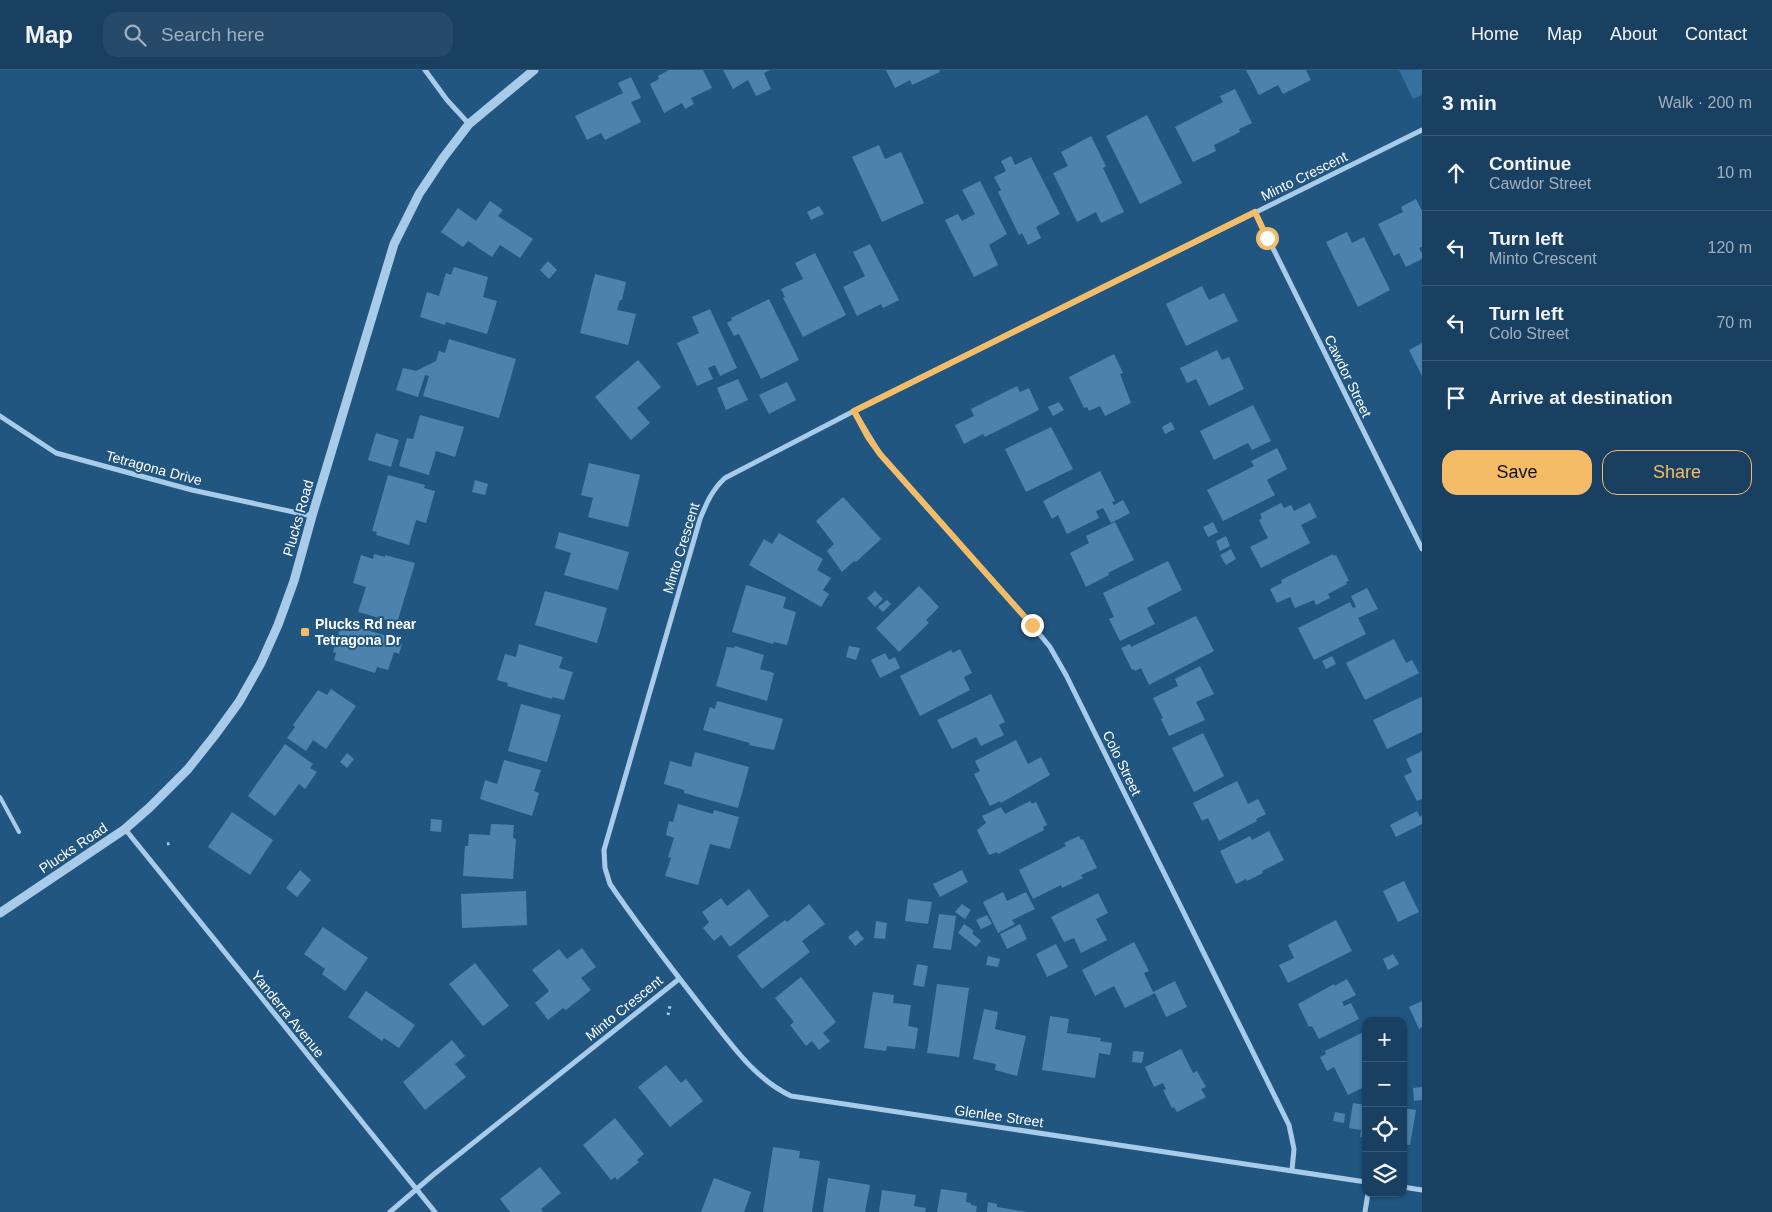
<!DOCTYPE html>
<meta charset="utf-8">
<style>
body{margin:0;font-family:Helvetica,sans-serif;background:#264b6a;color:#f1f3f6}
.controls{position:absolute;right:15px;bottom:15px;display:grid;overflow:hidden;border-radius:10px;box-shadow:0 1px 4px #0004}
.controls button{width:45px;height:45px;display:grid;place-items:center;padding:0;border:0;border-bottom:1px solid #375976;background:#194061;color:#f1f3f6;font:25px sans-serif}
.stop{position:absolute;width:15px;height:15px;margin:-11px;border:4px solid #f5bc68;border-radius:50%;background:#fff}
.stop.end{background:#f5bc68;border-color:#fff;box-shadow:0 1px 5px #0008}
.list{margin:0;padding:0;list-style:none}
h2{display:flex;justify-content:space-between;align-items:center;height:65px;margin:0;padding:0 20px;font-size:21px}
h2 small{font-size:16px;font-weight:400;color:#9fafbd}
.list li{display:grid;grid-template-columns:32px 1fr auto;gap:15px;align-items:center;box-sizing:border-box;height:75px;padding:0 20px;border-top:1px solid #375976}
.list b{display:block;font-size:19px;white-space:nowrap}
.list p{margin:0;font-size:16px;white-space:nowrap;color:#9fafbd}
.list em{font-size:16px;font-style:normal;color:#9fafbd}
.actions{display:flex;gap:10px;padding:15px 20px}
.actions a{flex:1;padding:11px 0;border:1px solid #f5bc68;border-radius:15px;text-align:center;font-size:18px;color:#f5bc68}
.actions .main{background:#f5bc68;color:#111}
.icon{flex:none;width:28px;height:28px;fill:none;stroke:currentColor;stroke-width:2;stroke-linecap:round;stroke-linejoin:round}
.map{position:relative;flex:none;width:1422px;height:1142px;overflow:hidden}
header{display:flex;align-items:center;gap:30px;box-sizing:border-box;height:70px;padding:0 25px;background:#194061;border-bottom:1px solid #375976}
header strong{font-size:24px}
nav{display:flex;gap:28px;margin-inline-start:auto;font-size:18px}
.search{width:350px;height:45px;background:#264b6a;display:flex;align-items:center;gap:12px;box-sizing:border-box;padding:0 18px;border-radius:15px;color:#9fafbd;font-size:19px}
main{display:flex}
aside{flex:1;background:#194061}
.map>svg:first-child{display:block}
</style>
<header>
<strong>Map</strong>
<div class="search"><svg class="icon" aria-label="search" viewBox="0 0 24 24"><circle cx="10" cy="10" r="6"/><path d="M15 15l6 6"/></svg>Search here</div>
<nav><a>Home</a><a>Map</a><a>About</a><a>Contact</a></nav>
</header>
<main>
<div class="map">
<svg width="1422" height="1142" viewBox="0 0 1422 1142">
<rect width="100%" height="100%" fill="#215681"/>
<path fill="#35709f" d="M1399,0H1422V25L1413,29Z"/>
<path fill="#4d82ac" d="M669,0H703L712,18L691,28L694,34L685,39L682,33L664,43L650,14L659,9L658,6Z
M723,0H770L764,3L771,19L756,26L748,10L733,19Z
M886,0H939L940,2L912,15L910,10L895,18Z
M1246,0H1306L1311,10L1283,24L1278,15L1259,25Z
M631,7L641,28L631,32L641,52L605,70L601,63L587,70L575,46L623,23L618,13Z
M1235,19L1252,53L1239,59L1240,62L1214,75L1216,81L1193,92L1175,57L1223,32L1220,26Z
M1147,45L1182,113L1140,134L1106,66Z
M1091,66L1106,96L1103,98L1124,142L1101,153L1096,142L1077,152L1053,103L1068,96L1061,82Z
M879,75L885,89L901,82L924,133L882,152L852,87Z
M1011,86L1015,95L1031,87L1060,144L1036,157L1041,168L1028,175L1022,163L1019,165L998,122L1001,120L994,107L1006,101L1001,91Z
M980,111L1007,164L989,175L998,195L974,207L945,150L958,144L962,151L975,144L962,120Z
M1416,129L1422,141V177L1419,178L1422,183V189L1406,197L1399,183L1394,186L1378,154L1403,142L1401,137Z
M490,131L503,140L498,146L533,169L520,188L500,175L492,187L468,171L463,177L441,162L458,138L476,151Z
M819,136L824,144L811,150L807,142Z
M1347,162L1352,173L1364,167L1390,220L1358,237L1326,172Z
M870,174L899,230L883,238L881,234L857,246L843,217L865,206L853,182Z
M815,183L846,245L803,267L783,228L785,227L781,219L803,209L795,193Z
M548,191L557,200L549,209L540,200Z
M454,197L488,207L483,227L497,231L487,264L446,252L445,255L420,247L427,222L439,226L446,203L451,205Z
M595,204L626,212L622,230H620L617,240L636,244L628,275L580,263Z
M1202,216L1209,230L1224,223L1238,251L1186,276L1166,234Z
M769,229L799,290L761,309L739,264L734,266L727,253L732,250L731,248Z
M710,239L737,298L720,306L715,295L708,298L713,309L697,316L677,273L699,263L692,247Z
M449,269L516,289L499,348L423,326L429,306L425,305L418,327L396,320L403,298L416,301L436,291L439,281L445,283Z
M1422,273V306L1409,280Z
M1217,280L1222,290L1229,287L1244,319L1209,336L1196,309L1187,313L1180,298Z
M1114,284L1123,303L1120,304L1131,333L1105,346L1100,336L1089,341L1087,337L1084,338L1069,307Z
M638,290L661,317L637,338L650,353L631,370L595,327Z
M738,309L748,330L726,340L717,318Z
M787,312L796,330L769,344L759,325Z
M1017,316L1020,322L1029,318L1039,340L985,367L983,364L964,374L955,355L974,346L971,339Z
M1059,332L1064,340L1053,346L1048,337Z
M1253,335L1271,371L1252,380L1248,373L1214,390L1200,361Z
M420,345L464,357L455,387L436,381L429,405L399,396L407,368L413,369Z
M1171,352L1175,359L1165,364L1162,357Z
M1051,357L1073,399L1026,422L1005,379Z
M376,363L399,370L391,397L368,390Z
M1277,378L1287,399L1267,410L1275,425L1223,451L1207,420L1254,396L1251,391Z
M589,393L640,405L628,457L588,447L593,428L581,425Z
M1100,401L1115,431L1112,432L1114,435L1123,430L1130,443L1111,453L1103,438L1096,441L1099,448L1067,464L1058,445L1052,449L1043,431Z
M388,405L425,415L424,418L435,421L426,453L416,450L409,475L376,465L377,462L372,461Z
M475,410L488,414L485,425L472,422Z
M843,427L881,469L856,492L854,491L842,502L827,481L834,474L816,451Z
M1281,433L1284,438L1291,435L1294,441L1310,433L1317,447L1301,455L1310,473L1261,498L1250,477L1268,468L1259,450L1262,448L1260,444Z
M1115,452L1134,490L1108,503L1109,505L1086,517L1070,483L1089,473L1086,466Z
M1213,452L1218,462L1208,467L1203,457Z
M559,462L629,482L618,520L564,505L571,483L555,478Z
M779,463L823,489L817,500L831,508L823,520L829,524L821,537L749,495L764,469L772,474Z
M1226,466L1230,476L1220,481L1216,471Z
M1231,479L1236,489L1226,495L1220,485Z
M374,484L385,487V485L415,493L397,553L358,542L366,517L353,513L361,485L373,489Z
M1333,484L1334,486L1336,485L1349,511L1346,512L1347,514L1328,524L1330,528L1316,535L1314,530L1295,538L1290,527L1277,533L1270,519L1282,513L1281,510Z
M1168,491L1182,520L1147,538L1155,554L1120,571L1109,549L1114,547L1103,523Z
M746,515L786,527L783,538L796,542L787,575L774,572L773,574L732,562Z
M919,516L939,537L926,550L929,553L899,582L876,558Z
M1367,518L1378,539L1358,548L1366,564L1314,590L1298,558L1350,532L1353,538L1356,537L1351,526Z
M545,521L607,538L597,573L535,555Z
M875,521L883,529L875,537L867,528Z
M887,530L891,534L883,542L878,537Z
M1196,546L1214,581L1149,615L1141,598L1135,601L1134,599L1132,600L1121,578L1130,574L1131,577Z
M342,553L398,569L397,573L402,574L399,584L394,582L388,600L377,597L375,603L334,590L336,583L333,582Z
M1394,569L1406,593L1412,590L1419,603L1365,630L1346,593Z
M519,574L563,587L559,598L573,602L564,630L552,627V629L507,616L508,613L497,610L505,584L516,587Z
M735,576L764,585L760,599L774,603L767,631L716,616L727,577L734,578Z
M849,576L860,578L856,590L846,587Z
M960,579L972,603L964,607L970,620L920,646L900,606L951,580L953,583Z
M885,583L889,590L895,587L900,598L880,608L871,590Z
M1332,586L1336,594L1326,599L1322,591Z
M1200,596L1214,624L1196,632L1205,650L1169,666L1161,649L1163,648L1153,628L1178,616L1175,609Z
M331,619L356,636L326,679L313,670L306,681L287,668L295,657L293,655L318,620L327,625Z
M991,624L1005,652L999,655L1004,665L981,676L976,667L952,679L937,650Z
M1421,627L1422,629V662L1387,679L1373,650Z
M717,631L783,649L774,680L749,675L750,673L703,660L710,637L715,639Z
M521,634L561,645L547,692L508,681Z
M1203,663L1224,706L1194,722L1172,678Z
M1016,670L1028,694L1041,687L1050,705L1001,733L1000,731L990,736L974,704L980,701L975,691Z
M285,674L313,694L310,698L317,702L305,719L299,714L275,746L248,726Z
M1422,681V729L1417,731L1404,706L1412,702L1406,689Z
M695,682L749,697L738,738L684,723V720L664,714L670,691L691,697Z
M347,683L354,689L347,698L340,692Z
M504,690L541,700L534,721L539,723L532,746L480,729L485,710L497,714Z
M1237,711L1248,734L1258,729L1266,744L1256,749L1257,751L1219,771L1208,748L1202,751L1193,733Z
M1030,731L1032,734L1036,732L1047,755L1043,757L1044,760L998,784L997,782L989,785L977,760L986,753L982,746L1001,737L1005,744Z
M678,734L713,744L714,740L739,747L730,779L710,774L698,815L665,806L671,788L668,787L674,768L666,765L669,751L673,752Z
M1417,741L1420,747L1422,745V754L1396,767L1390,755Z
M232,742L273,770L250,805L208,777Z
M431,749L442,750L441,762L430,761Z
M491,754L514,755L513,768L516,769L513,809L463,806L465,776H468L469,764L490,765Z
M1269,761L1284,790L1262,801L1263,803L1247,811L1246,809L1236,814L1220,781L1250,766L1252,770Z
M1079,766L1081,770L1083,769L1097,798L1081,805L1083,808L1062,818L1061,815L1033,829L1019,800L1066,776L1064,773Z
M300,800L311,810L297,827L286,818Z
M962,800L968,812L940,827L933,814Z
M1404,811L1419,842L1398,852L1383,821Z
M749,819L769,846L730,877L721,865L714,871L703,858L709,852L702,842L721,828L727,836Z
M526,821L527,855L462,858L461,824Z
M1003,822L1007,831L1026,822L1035,839L1012,850L1015,854L998,863L983,832Z
M1098,823L1108,843L1096,849L1107,870L1081,883L1074,868L1064,872L1051,847Z
M908,829L932,832L928,854L905,851Z
M809,834L825,854L802,871L810,882L762,919L737,886L785,850L787,852Z
M962,834L971,840L965,849L955,842Z
M939,844L956,846L951,880L933,878Z
M987,845L992,854L981,859L976,850Z
M1336,850L1352,881L1288,913L1279,895L1294,888L1288,875Z
M876,851L887,853L885,869L874,868Z
M964,854L974,861L972,863L981,871L976,877L958,863Z
M1020,854L1027,869L1007,879L1000,864Z
M323,857L368,888L345,921L322,904L325,899L304,884Z
M857,860L864,869L855,876L848,867Z
M1134,872L1149,901L1144,903L1153,922L1175,911L1187,937L1166,947L1155,923L1125,938L1114,916L1095,926L1082,900Z
M1056,874L1068,897L1047,907L1036,884Z
M582,878L596,897L581,908L591,920L566,940L563,938L548,950L535,933L549,921L532,900L559,879L567,889Z
M1393,884L1399,894L1388,900L1383,889Z
M988,886L1000,889L998,897L986,895Z
M475,893L509,936L483,956L449,914Z
M917,894L928,896L924,917L913,915Z
M801,907L836,952L823,963L830,971L819,980L812,971L806,976L790,955L794,952L775,928Z
M1347,909L1356,925L1342,932L1344,936L1351,933L1359,949L1319,969L1312,956L1309,957L1298,934L1334,914V916Z
M937,914L969,918L959,987L927,983Z
M366,921L415,955L399,978L384,968L382,971L348,947Z
M873,922L894,925L893,933L911,935L908,956L918,958L915,979L887,976L886,981L864,978Z
M1422,931V957L1419,959L1409,937Z
M984,939L998,942L995,959L1026,966L1017,1006L995,1000L996,994L973,989Z
M1050,946L1069,949L1067,963L1101,968L1100,971L1112,973L1110,985L1099,983L1095,1008L1042,1000Z
M1366,961V1004L1362,1006L1366,1016L1348,1025L1334,997L1327,1001L1320,987L1326,984L1325,981Z
M452,970L465,986L455,994L466,1007L425,1040L403,1012Z
M1181,979L1193,1003L1197,1001L1206,1017L1201,1019L1206,1027L1177,1042L1174,1037L1172,1038L1163,1020L1166,1019L1163,1013L1154,1017L1145,997Z
M1133,981L1144,982L1142,993L1132,992Z
M666,995L681,1013L686,1009L703,1031L670,1057L638,1017Z
M1422,1017V1030L1414,1031L1413,1018Z
M1353,1033L1366,1035V1068L1360,1067L1361,1060L1349,1058Z
M1403,1038L1416,1040L1410,1075L1403,1074Z
M1335,1042L1345,1044L1344,1053L1333,1051Z
M615,1048L644,1084L637,1090L639,1092L617,1110L615,1107L611,1110L583,1075Z
M773,1077L800,1081L799,1088L820,1091L812,1142H763Z
M540,1097L561,1123L541,1139L543,1142H510L500,1129Z
M714,1108L751,1122L744,1142H701Z
M828,1108L870,1115L865,1142H823Z
M941,1119L967,1123L966,1132L971,1133V1135L977,1136L976,1142H937Z
M882,1120L916,1125L914,1136L926,1138L925,1142H879Z
M988,1132L997,1134V1137L1027,1142H987Z"/>
<g fill="none" stroke-linecap="round" stroke-linejoin="round">
<path stroke="#a7cbe8" stroke-width="3" stroke-dasharray="2.5 4" stroke-linecap="butt" d="M167,774L173,773
M668,945L670,936"/>
<path stroke="#a7cbe8" stroke-width="4" d="M0,727L19,762"/>
<path stroke="#a7cbe8" stroke-width="5" d="M425,0L447,30L469,54
M1255,142L1422,479
M854,341L880,384L1032,555L1050,577L1066,605L1289,1055L1294,1079L1292,1100
M0,346L56,383L192,420L312,446
M125,759L435,1142
M1366,1112L791,1026C753,1008 730,972 704,940C672,899 639,857 610,814L605,798L604,780L700,449C707,432 712,420 725,408L854,341L1422,60
M1403,1117L1422,1120
M390,1142L433,1105L679,909
M1365,1142L1368,1123"/>
<path stroke="#a7cbe8" stroke-width="9" d="M0,843L125,759L149,738L188,699L215,665L239,632L261,593L278,555L294,511L312,446L394,174L419,124L443,88L469,54L534,0"/>
</g>
<g fill="none" stroke-linecap="round" stroke-linejoin="round">
<path stroke="#f5bc68" stroke-width="6" d="M1032,555L880,384L868,367L854,341L1255,142L1267,168"/>
</g>
<rect fill="#f5bc68" stroke="#215681" stroke-width="2" x="300" y="557" width="10" height="10" rx="2.5"/>
<g text-anchor="middle" stroke-width="4" stroke-linejoin="round" paint-order="stroke">
<g font-size="14" fill="#fff" stroke="#215681">
<text transform="translate(1304 106) rotate(-26)" y="5">Minto Crescent</text>
<text transform="translate(1348 306) rotate(64)" y="5">Cawdor Street</text>
<text transform="translate(154 398) rotate(15)" y="5">Tetragona Drive</text>
<text transform="translate(298 448) rotate(-74)" y="5">Plucks Road</text>
<text transform="translate(681 478) rotate(-73)" y="5">Minto Crescent</text>
<text transform="translate(1122 693) rotate(64)" y="5">Colo Street</text>
<text transform="translate(73 778) rotate(-34)" y="5">Plucks Road</text>
<text transform="translate(624 938) rotate(-39)" y="5">Minto Crescent</text>
<text transform="translate(288 944) rotate(51)" y="5">Yanderra Avenue</text>
<text transform="translate(999 1046) rotate(8)" y="5">Glenlee Street</text>
</g>
<g font-size="14" font-weight="bold" fill="#fff" stroke="#215681" text-anchor="start">
<text x="315" y="559">Plucks Rd near<tspan x="315" dy="16">Tetragona Dr</tspan></text>
</g>
</g>
</svg>
<div class="controls">
<button>+</button>
<button>−</button>
<button><svg class="icon" aria-label="locate" viewBox="0 0 24 24"><circle cx="12" cy="12" r="6"/><path d="M12 2v4M12 18v4M2 12h4M18 12h4"/></svg></button>
<button><svg class="icon" aria-label="layers" viewBox="0 0 24 24"><path d="M12 4l9 5-9 5-9-5zM3 14l9 5 9-5"/></svg></button>
</div>
<div class="stop" style="left:1267px;top:168px"></div>
<div class="stop end" style="left:1032px;top:555px"></div>
</div>
<aside>
<h2>3 min<small>Walk · 200 m</small></h2>
<ul class="list">
<li><svg class="icon" aria-label="ahead" viewBox="0 0 24 24"><path d="M12 20V5M6 11l6-6 6 6"/></svg><div><b>Continue</b><p>Cawdor Street</p></div><em>10 m</em></li>
<li><svg class="icon" aria-label="left" viewBox="0 0 24 24"><path d="M17 20v-9H6M10 6l-5 5 5 5"/></svg><div><b>Turn left</b><p>Minto Crescent</p></div><em>120 m</em></li>
<li><svg class="icon" aria-label="left" viewBox="0 0 24 24"><path d="M17 20v-9H6M10 6l-5 5 5 5"/></svg><div><b>Turn left</b><p>Colo Street</p></div><em>70 m</em></li>
<li><svg class="icon" aria-label="arrive" viewBox="0 0 24 24"><path d="M6 21V4h12l-3 4 3 4H6"/></svg><div><b>Arrive at destination</b></div></li>
</ul>
<div class="actions"><a class="main">Save</a><a>Share</a></div>
</aside>
</main>
